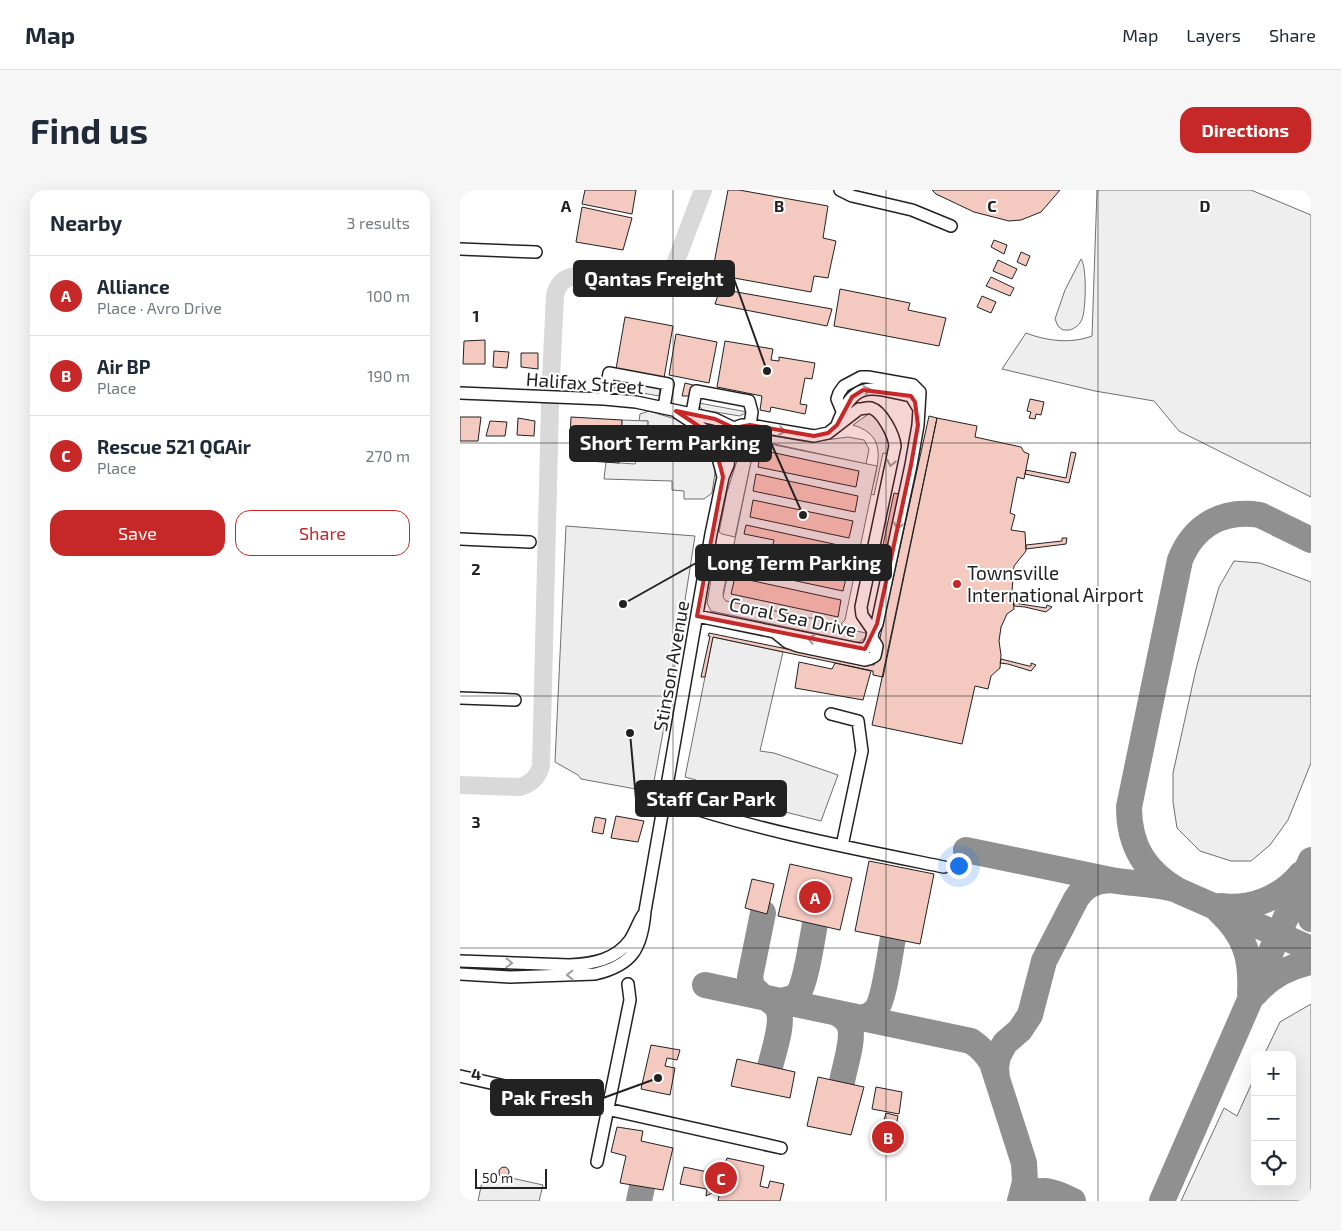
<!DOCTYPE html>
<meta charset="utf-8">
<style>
body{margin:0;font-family:"Exo 2",sans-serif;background:#f6f6f7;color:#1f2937}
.controls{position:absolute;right:15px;bottom:15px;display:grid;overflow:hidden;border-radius:10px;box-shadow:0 5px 20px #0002}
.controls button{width:45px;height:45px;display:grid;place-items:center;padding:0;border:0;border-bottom:1px solid #e0e1e3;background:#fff;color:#1f2937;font:25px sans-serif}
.scale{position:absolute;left:15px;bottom:12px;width:72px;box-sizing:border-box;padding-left:5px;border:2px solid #222;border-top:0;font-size:14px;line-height:18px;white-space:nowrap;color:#222;-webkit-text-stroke:4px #fff;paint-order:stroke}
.you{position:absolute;left:498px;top:675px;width:18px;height:18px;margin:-12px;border:4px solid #fff;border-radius:50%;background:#1a73e8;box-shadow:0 0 0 8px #1a73e833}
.badge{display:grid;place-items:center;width:32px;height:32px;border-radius:50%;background:#c62828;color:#fff;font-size:16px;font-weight:700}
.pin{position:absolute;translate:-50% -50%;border:2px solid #fff;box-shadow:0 1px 5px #0006}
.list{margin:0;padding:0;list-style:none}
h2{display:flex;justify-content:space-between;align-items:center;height:65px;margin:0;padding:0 20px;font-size:21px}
h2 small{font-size:16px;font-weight:400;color:#747a83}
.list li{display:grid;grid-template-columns:32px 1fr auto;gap:15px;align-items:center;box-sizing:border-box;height:80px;padding:0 20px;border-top:1px solid #e0e1e3}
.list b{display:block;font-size:19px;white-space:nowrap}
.list p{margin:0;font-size:16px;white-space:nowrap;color:#747a83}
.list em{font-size:16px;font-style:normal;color:#747a83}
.actions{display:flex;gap:10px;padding:15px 20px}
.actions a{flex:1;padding:11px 0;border:1px solid #c62828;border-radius:15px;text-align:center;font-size:18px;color:#c62828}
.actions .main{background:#c62828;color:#fff}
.icon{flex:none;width:28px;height:28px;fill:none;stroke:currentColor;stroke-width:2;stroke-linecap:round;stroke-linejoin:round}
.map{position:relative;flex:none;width:851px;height:1011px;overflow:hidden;border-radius:15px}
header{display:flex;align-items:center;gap:30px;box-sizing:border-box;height:70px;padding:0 25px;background:#fff;border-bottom:1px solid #e0e1e3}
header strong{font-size:24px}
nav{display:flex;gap:28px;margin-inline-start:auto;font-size:18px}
.intro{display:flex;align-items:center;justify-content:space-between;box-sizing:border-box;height:120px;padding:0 30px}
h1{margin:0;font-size:35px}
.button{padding:12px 22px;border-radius:15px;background:#c62828;color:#fff;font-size:18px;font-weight:700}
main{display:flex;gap:30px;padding:0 30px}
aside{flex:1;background:#fff;border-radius:15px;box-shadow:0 5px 20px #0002}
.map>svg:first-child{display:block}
</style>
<header>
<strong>Map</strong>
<nav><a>Map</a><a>Layers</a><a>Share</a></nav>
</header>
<div class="intro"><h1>Find us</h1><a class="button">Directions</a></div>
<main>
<aside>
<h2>Nearby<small>3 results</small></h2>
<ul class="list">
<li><span class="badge">A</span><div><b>Alliance</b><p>Place · Avro Drive</p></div><em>100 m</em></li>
<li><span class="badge">B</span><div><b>Air BP</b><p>Place</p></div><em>190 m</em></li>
<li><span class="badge">C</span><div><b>Rescue 521 QGAir</b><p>Place</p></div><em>270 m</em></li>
</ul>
<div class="actions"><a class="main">Save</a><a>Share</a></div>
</aside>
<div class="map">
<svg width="851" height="1011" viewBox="0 0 851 1011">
<rect width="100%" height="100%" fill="#fff"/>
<path fill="#eee" stroke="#6f6f6f" d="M637,0H791L851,25V307L719,241L694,211L635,201L542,179L566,143C587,151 611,154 632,146Z
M621,69C627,76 626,120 622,129C620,135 615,138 610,140H603L598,136L595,129L605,100Z
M239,213L287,222L280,226L243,220L239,216Z
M189,221L225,232L246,246L256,276L252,303L244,309H224V301L212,300V291L144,289L146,272L175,274L178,266L186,265L188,231H179L180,224Z
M410,223L415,227L429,248L430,264L423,263L414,305L411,304C417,275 430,246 393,235Z
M289,242L342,251H358L388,247L404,250L409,259L406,274L305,252L296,254L294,258L275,347L262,344L259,342L267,302L284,249Z
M261,361L271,362L263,404L266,411L381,434L386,439L406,443L405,448L399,452H396L251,421L247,413L255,366Z
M774,371L800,373L851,392V573L828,630L810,655L791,671H771L740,661L717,638L713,612V583L736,479L759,397Z
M851,814V1011H721L764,918L777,926L795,886V992H832V865H804L820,832Z"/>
<path fill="#ededed" stroke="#6f6f6f" d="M156,189L200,198L199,206L154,198Z
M162,230L188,231L186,265L160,264Z
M300,252L417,276L385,430L381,434L266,411L263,407L294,258Z
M106,336L235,346L212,494L192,602L121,589L118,585L95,572Z
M253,447L323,462L300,561L314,563L378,585L361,631L234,599L236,590L225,587Z
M24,982L83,995L79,1011H18Z"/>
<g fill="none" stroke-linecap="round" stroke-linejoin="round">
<path stroke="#d9d9d9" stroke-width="18" d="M91,189L95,105C98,93 105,87 117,86L183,98C197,97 206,91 213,79L243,0
M0,595L60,597C71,594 78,587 81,576L90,215"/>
<path stroke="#909090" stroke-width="26" d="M851,350L800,325C763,319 734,335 720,370L669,617C669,656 685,682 719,701L851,759
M506,660L651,690C672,694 693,693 714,699
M847,685L846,713L851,729
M760,716C791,720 821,708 841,684
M759,721C785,745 792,768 790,803
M245,795L511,851C520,857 527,864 532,873L564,973L565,992L560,1011
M795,804C810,786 828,777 851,772
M303,807L292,797L290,787L303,723
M306,808C312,812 318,816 319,822C323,836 313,863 310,877
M320,811C326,810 333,809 338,804C346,793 352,749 355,734
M377,823C382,826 388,830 390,837C394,850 384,879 382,892
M400,828C406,827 411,825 415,821C424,812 430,763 433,748
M537,889L536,877L538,866L545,853L560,840L570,825L584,771L616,709C625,695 635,691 651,690
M179,1011L182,997
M561,1011C578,994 595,1002 613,1011
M702,1011L851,670"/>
</g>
<path fill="#f3c9c0" stroke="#222" d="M125,0H176L172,24L122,14Z
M268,0H279L368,16L363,48L376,51L368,88L354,86L351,102L252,84Z
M472,0H600L581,22L561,30L549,31L514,22L476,4Z
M122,17L172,28L163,60L116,52Z
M534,50L547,55L544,64L531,57Z
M561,62L570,66L566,76L557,72Z
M538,70L557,79L552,89L533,81Z
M531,87L554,98L550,106L526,96Z
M260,99L372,119L367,136L255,114Z
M380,99L450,113L448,120L486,128L479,156L374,136Z
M522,106L536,112L531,123L517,117Z
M165,127L213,136L204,188L156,179Z
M216,144L257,152L249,193L209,185Z
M25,150V174H3L4,151Z
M265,151L313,159L311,170L319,171V167L355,173L352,189L345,188L340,214L347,215L345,224L311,217L310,222L300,220L302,206L257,197Z
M34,161L49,162L47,178L33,177Z
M61,163H78V179L61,177Z
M225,193L233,195L230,206H222Z
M570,209L584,212L581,225L576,224L575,229L569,228L571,222L567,221Z
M469,226L477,228L423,487L413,485V481L253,447L245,487H241L250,446H248L249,443L376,469L414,475Z
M0,227H21L18,251H0Z
M111,227L162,230L159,273L128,271L129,249L110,248Z
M58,228L75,231L74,246L57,245Z
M477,228L517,236L515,247L561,257L564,262L569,264L564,289L557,287L550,323L555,325L551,340L565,342L566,361L554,376L552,401L554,419L547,424L541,437L539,451L541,465L540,478L531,486L528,499L515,496L502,554L412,535Z
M30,231L47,232L45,246H26Z
M301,260L399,281L396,297L298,277Z
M611,262L616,263L609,293L565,284L566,280L606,288Z
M296,284L398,306L395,322L293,301Z
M434,303L439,304L421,389L416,388Z
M293,310L393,331L389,348L290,327Z
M286,335L392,358L388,375L312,358L314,350L284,344Z
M602,348H607L606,354L566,359V355L602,351Z
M317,369L387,384L383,401L313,386Z
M275,387L381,410L378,427L271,404Z
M554,413L586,418L587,415L592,417L586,422L565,417L554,416Z
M541,469L569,476H571V473L576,475L571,481L548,474L540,473Z
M339,472L372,479L375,473L411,481L403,510L335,498Z
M156,626L184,631L178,652L151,648Z
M135,627L146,629L143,644L132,642Z
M409,671L474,684L460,754L395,741Z
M330,674L392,688L380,740L318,726Z
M292,689L314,694L307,724L285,718Z
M191,855L220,860L217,870L207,868L205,876L215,878L210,905L181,899Z
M277,869L335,882L330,908L271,896Z
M358,887L404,897L391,945L347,936Z
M416,897L442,902L439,924L412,919Z
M426,923L438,926L436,936L423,934Z
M157,937L183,941L181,951L213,958L203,1000L160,993L166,966L151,962Z
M426,940L433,941V944H435L430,955L423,954L424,950L420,949L422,943L425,944Z
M267,968L304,976L300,996L308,998L310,991L324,994L320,1011H258L259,1006L252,1003L246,1006L247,999L220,994L224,977L262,985Z
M39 982a5 5 0 1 1 10 0a5 5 0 1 1-10 0Z"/>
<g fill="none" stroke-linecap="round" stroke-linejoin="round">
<g stroke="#222" stroke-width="14">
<path id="minor" d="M380,0L392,6L452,20L491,36
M0,59L76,62
M0,203L144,209L176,212L255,229L274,238
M144,209L149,183L208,194L204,217
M382,221L377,209L379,203L384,196L401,187H408L453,195L460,202L459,219
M218,223L246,241L255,256L263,287
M232,223L236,201L289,211L292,222L290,235
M377,235C394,189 410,197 451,206L459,219L458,235L451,275L417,434L413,441
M0,349L70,352
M237,426L398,459H405C411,454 412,449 413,441L402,425L401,417L435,256C434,245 422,221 411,218C408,217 403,219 399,219L368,243L354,246L290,235H282L274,238
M316,443L327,452L338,456L405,470L409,469L415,466L417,456L412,448
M0,508L55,510
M371,524L398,531L402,561L382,656
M205,609C295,640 390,658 484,677
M0,771L109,775C132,774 156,770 170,750C175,742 178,733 183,725
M0,784L50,787L135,784C173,775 182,758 185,721L251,344L263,287L268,275L274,238
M0,886L321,958
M137,972L170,810L168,794"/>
</g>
<use href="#minor" stroke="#fff" stroke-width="11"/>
</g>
<defs><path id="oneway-chevron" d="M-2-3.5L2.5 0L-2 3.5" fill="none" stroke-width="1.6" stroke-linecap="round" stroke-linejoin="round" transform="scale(1.25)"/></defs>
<g stroke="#9c9c9c">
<use href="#oneway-chevron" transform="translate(407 200) rotate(-14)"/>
<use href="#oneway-chevron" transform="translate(322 241) rotate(10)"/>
<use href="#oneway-chevron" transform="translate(431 273) rotate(102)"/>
<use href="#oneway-chevron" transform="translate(438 336) rotate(102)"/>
<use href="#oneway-chevron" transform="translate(351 449) rotate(-168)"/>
<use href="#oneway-chevron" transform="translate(49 773) rotate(3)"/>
<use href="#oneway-chevron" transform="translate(110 785) rotate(179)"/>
</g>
<path fill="#c62828" fill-opacity="0.2" stroke="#c62828" stroke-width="4" stroke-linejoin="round" d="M403,200L451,206L455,212L458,235L451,275L417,434L405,459L237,426L263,287L255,256L246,241L216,221L255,229L274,238L290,235L354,246L368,243L377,235L392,207Z"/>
<path fill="none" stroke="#222" stroke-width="1" stroke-opacity="0.55" d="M213,0V1011M426,0V1011M638,0V1011M0,253H851M0,506H851M0,758H851"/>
<circle fill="#c62828" stroke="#fff" stroke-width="2" cx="497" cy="394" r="5"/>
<g text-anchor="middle" stroke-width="4" stroke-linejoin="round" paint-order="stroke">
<g font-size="19" fill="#222" stroke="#fff">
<text transform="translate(125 193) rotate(4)" y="7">Halifax Street</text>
<text transform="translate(333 427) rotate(12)" y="7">Coral Sea Drive</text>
<text transform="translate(211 476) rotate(-80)" y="7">Stinson Avenue</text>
</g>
<g font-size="19" fill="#222" stroke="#fff" text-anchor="start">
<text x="507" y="390">Townsville<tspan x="507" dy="22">International Airport</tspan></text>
</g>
</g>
<g font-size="16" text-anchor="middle" font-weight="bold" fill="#222" stroke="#fff" stroke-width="4" stroke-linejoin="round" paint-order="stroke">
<text x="106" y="22">A</text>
<text x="319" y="22">B</text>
<text x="532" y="22">C</text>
<text x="745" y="22">D</text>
<text x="16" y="132">1</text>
<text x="16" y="385">2</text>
<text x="16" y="638">3</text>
<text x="16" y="890">4</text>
</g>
<path fill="none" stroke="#222" stroke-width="2" d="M307 181L274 89M343 325L311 253M163 414L236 373M170 543L176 609M198 888L143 908"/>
<g fill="#222" stroke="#fff" stroke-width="2">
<circle cx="307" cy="181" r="5"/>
<circle cx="343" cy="325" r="5"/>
<circle cx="163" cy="414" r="5"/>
<circle cx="170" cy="543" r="5"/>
<circle cx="198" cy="888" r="5"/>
</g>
<g fill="#222" stroke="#222" stroke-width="2">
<rect x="114" y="71" width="160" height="35" rx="5"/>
<rect x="110" y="236" width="201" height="35" rx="5"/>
<rect x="236" y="355" width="195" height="35" rx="5"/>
<rect x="176" y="591" width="150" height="35" rx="5"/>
<rect x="31" y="890" width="112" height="35" rx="5"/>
</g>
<g font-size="20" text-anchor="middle" font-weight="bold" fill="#fff">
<text x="194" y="96">Qantas Freight</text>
<text x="210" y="260">Short Term Parking</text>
<text x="334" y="380">Long Term Parking</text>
<text x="251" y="616">Staff Car Park</text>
<text x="87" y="915">Pak Fresh</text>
</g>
</svg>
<div class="controls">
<button>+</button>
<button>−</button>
<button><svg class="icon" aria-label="locate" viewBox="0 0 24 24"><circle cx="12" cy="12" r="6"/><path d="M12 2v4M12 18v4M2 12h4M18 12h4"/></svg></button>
</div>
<div class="scale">50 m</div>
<div class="you"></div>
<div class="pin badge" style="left:355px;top:707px">A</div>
<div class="pin badge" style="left:428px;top:947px">B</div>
<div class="pin badge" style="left:261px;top:988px">C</div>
</div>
</main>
